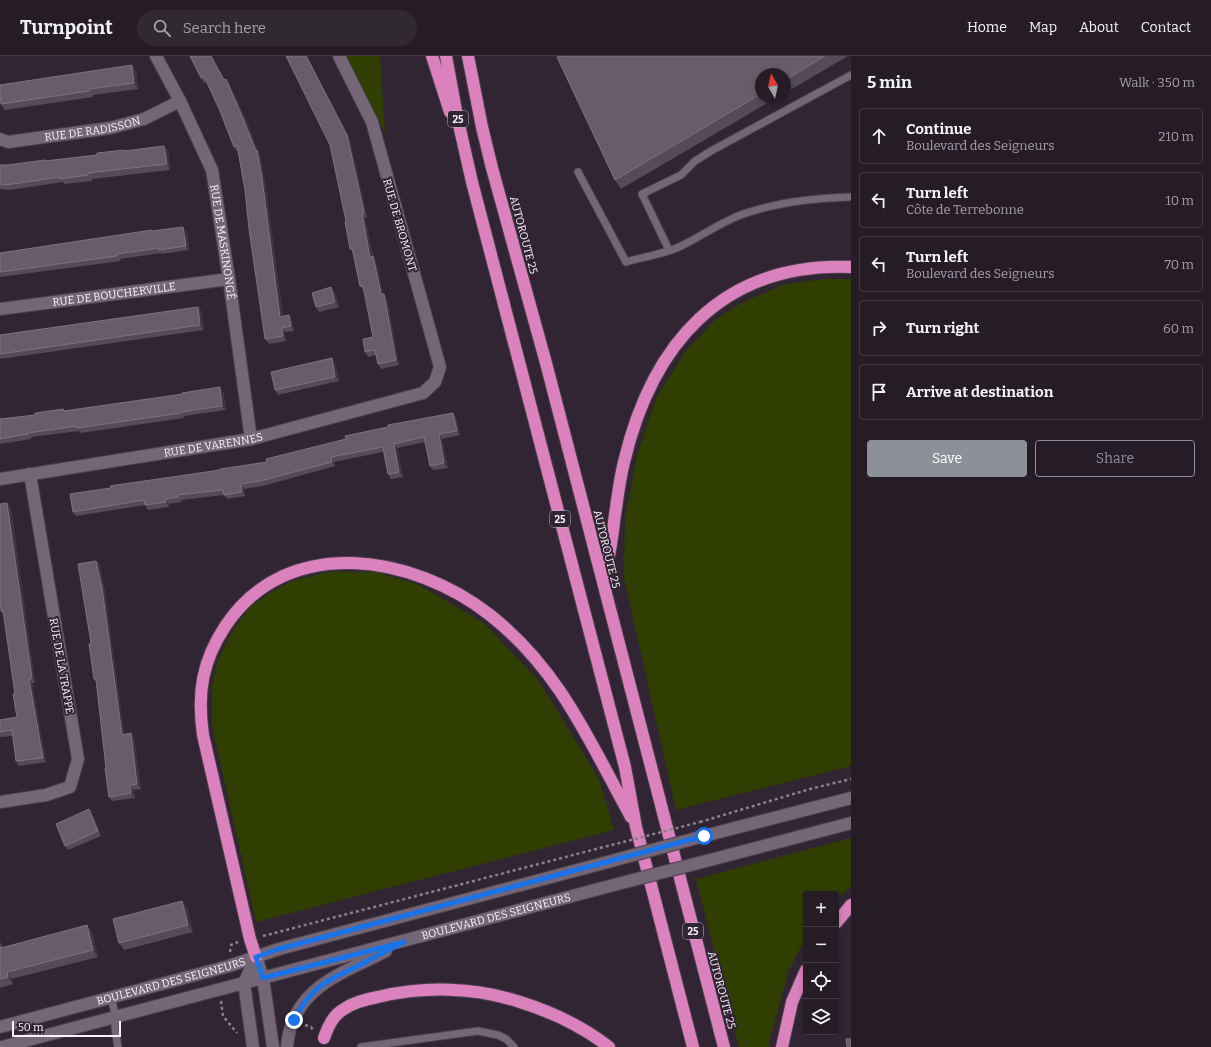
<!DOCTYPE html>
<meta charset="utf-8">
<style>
body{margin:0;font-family:Bitter,serif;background:#312932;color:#f1f3f6}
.controls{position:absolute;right:12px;bottom:12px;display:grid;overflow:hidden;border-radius:4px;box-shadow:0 2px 6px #0003}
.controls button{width:36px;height:36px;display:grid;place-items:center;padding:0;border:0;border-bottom:1px solid #423a43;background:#251c26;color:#f1f3f6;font:20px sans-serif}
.compass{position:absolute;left:755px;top:12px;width:36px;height:36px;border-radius:50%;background:#251c26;box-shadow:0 2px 6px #0003;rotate:351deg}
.scale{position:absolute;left:12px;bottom:10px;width:109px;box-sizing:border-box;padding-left:4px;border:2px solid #f9f0fa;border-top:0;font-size:11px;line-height:14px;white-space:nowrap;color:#f9f0fa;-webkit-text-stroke:3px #312533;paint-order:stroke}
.stop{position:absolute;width:12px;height:12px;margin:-9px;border:3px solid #1a73e8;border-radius:50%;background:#fff}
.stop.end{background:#1a73e8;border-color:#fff;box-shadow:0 1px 4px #0008}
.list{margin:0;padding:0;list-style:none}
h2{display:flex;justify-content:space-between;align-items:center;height:52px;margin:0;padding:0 16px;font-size:17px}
h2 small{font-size:13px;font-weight:400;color:#a3a1a7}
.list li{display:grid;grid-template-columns:26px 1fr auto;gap:12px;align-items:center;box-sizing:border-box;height:56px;margin:0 8px 8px;padding:0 8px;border:1px solid #423a43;border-radius:4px}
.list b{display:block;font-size:15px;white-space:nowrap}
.list p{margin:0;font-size:13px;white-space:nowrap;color:#a3a1a7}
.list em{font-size:13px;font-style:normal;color:#a3a1a7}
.actions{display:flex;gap:8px;padding:12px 16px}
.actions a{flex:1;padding:9px 0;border:1px solid #8c9099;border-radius:4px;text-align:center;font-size:14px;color:#8c9099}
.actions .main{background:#8c9099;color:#fff}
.icon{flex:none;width:22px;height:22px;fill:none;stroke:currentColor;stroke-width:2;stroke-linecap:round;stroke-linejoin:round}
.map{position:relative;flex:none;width:851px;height:991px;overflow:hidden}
header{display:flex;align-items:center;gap:24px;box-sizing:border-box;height:56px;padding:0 20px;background:#251c26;border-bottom:1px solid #423a43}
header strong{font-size:19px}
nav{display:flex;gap:22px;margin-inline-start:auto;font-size:14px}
.search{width:280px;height:36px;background:#312932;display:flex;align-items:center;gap:10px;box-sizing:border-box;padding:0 14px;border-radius:22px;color:#a3a1a7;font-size:15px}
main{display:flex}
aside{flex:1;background:#251c26}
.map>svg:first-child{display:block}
</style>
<header>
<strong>Turnpoint</strong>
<div class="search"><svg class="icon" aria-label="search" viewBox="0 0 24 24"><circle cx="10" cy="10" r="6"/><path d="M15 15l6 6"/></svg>Search here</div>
<nav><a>Home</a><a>Map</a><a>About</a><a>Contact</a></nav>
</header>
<main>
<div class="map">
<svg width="851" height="991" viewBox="0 0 851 991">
<rect width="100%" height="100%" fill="#312533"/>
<path fill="#303e01" d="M344,0H380L385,77Z
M826,223H851V710L676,754L624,522L625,464L637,399L657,340L685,296L715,264L741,247L785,228Z
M328,516H376L417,528L484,567L539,625L599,723L614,774L256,866L212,669V630L218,604L234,573L250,551L270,537L292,525Z
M851,782V830L836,845V838H806V882L789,914L770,983V991H739L696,823Z"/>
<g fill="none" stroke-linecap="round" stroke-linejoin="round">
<g stroke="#4a404c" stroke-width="9">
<path id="lane" d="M578,116L626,206C643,201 665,198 681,190C702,180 721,166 743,158C778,146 814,142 851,141
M669,194L642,138L681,119L695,105L711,95L851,19
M111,942L116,961L115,972L118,991
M361,991L478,975L498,979L506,983L514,991"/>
</g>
<g stroke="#4a404c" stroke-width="14">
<g id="street">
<path id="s1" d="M156,0L180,45L212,114L229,223L251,383"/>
<path id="s2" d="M0,83L8,86L110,72L144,63L180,45"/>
<path id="s3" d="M0,253L229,223"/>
<path id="s4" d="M0,423L251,383L423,337L435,326L440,311L372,66L339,0"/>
<path d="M0,746L46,739L70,731L78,703L30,418"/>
</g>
</g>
<g stroke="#4a404c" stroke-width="14">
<g id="secondary">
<path d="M704,780L851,742"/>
<path d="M710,804L851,767"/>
<path d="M256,901L263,922L273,991"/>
<path id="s5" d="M0,971L229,910L279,893L604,807"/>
<path id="s6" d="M2,991L610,830"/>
<path d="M253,991L244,927L256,901"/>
<path d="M287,991C292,931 342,918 386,895"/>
</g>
</g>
<g stroke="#4a404c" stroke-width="14">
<path id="highway" d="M432,0L450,56
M446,0L457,60L472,126L625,711L636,771L693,991
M468,0L482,71L492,112L546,307L724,991
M604,525C608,506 612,486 614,466C617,446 619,426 624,406C652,288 722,206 851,211
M836,867L851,849
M256,901L250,883L203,679C197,637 202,605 226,569C288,477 414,499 490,559C560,614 589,685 631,761
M324,982C328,971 333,959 344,953C354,946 367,943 378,941C424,930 475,931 520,946C552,956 582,970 609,991
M782,991L792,946L806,914"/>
</g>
<path stroke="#8b818d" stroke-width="2.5" stroke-dasharray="3 3" stroke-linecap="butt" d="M700,766L810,733L851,723
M263,880L600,792
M230,896L231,889L238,886
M221,945L223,960L237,977
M305,969L311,971L314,975"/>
<use href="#lane" stroke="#746677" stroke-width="7"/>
<use href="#street" stroke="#746677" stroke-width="12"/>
<use href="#secondary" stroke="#746677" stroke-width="12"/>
<use href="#highway" stroke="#da81be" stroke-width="12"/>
<g stroke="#4a404c" stroke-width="14" stroke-linecap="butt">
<path id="secondary-bridge" d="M604,807L704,780
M610,830L710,804"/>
</g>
<path stroke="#8b818d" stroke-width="2.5" stroke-dasharray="3 3" stroke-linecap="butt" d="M600,792L700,766"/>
<use href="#secondary-bridge" stroke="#746677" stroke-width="12"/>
</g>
<path fill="#564958" d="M190,0H211L224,24L226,23L229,28L246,64L258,95L260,99L265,126L283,260L292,264L294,275L285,276L286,285L269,288L265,283L245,134L238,95H237L234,91L220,55L207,26L204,27L201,22Z
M307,0L350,84L367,161L365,162L373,200L376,205L383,238L387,243L399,309L381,313L378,308L376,299L368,301L365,296L373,281L364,235L360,230L353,197L350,193L346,165L330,89Z
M559,0H848L785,37V18H761V42H776L621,133L615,124Z
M136,15L138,33L93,39V41L5,54L1,48Z
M164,90L168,95L170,114L92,123V125L64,128L63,126L10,134L0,133V109H8L45,104L46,105Z
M183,171L187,176L189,194L162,198L161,197L120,203L121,205L0,221V197Z
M331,231L335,236L339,251L319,256L316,251Z
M198,251L201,255L204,274L0,303V279Z
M332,302L335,307L339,325L278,339L275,334Z
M223,336L226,354L184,360V362L81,377L79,375L31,381V383L0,388V363L64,355Z
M453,357L456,362L460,379L442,383L448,412L433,414L430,410L425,386L397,392L403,421L391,423L388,418L383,396L334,406L335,410L263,430L244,433L245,440L227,443L224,439L181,444L182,446L169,448V451L148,454L145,449L76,460L73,456L111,432L267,406L388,371Z
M7,447L11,452L35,627H32L46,706L19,710L16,705L13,680L0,681V664L17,661L15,638L4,559L1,555Z
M96,505L100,509L105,537L124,678L131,677L134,682L141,733L134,734L135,742L112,745L109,741L96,626L94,623L91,587Z
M92,758L101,780L68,794L65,790Z
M182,845L187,852L193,876L124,894L119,887Z
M92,876L98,901L11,923L13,928L0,932V886L4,891Z"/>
<path fill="#403342" d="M306,0H307L350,84L367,161L364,156Z
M132,9L136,15L138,33L134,27Z
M226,23L229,28L246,64L258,95L260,99L265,126L284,265L280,261L256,95Z
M164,90L168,95L170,114L167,108Z
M362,157L365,162L374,205L370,201Z
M183,171L187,176L189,194L186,190Z
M373,200L376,205L384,243L381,238Z
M331,231L335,236L339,251L335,246Z
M384,238L387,243L399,309L396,304Z
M198,251L201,255L204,274L200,269Z
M289,259L292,264L294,275L291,270Z
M282,272L285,276L286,285L283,280Z
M332,302L335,307L339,325L335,321Z
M220,331L223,336L226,354L222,350Z
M453,357L456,362L460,379L457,375Z
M439,378L442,383L448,412L444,407Z
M394,388L397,392L403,421L399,416Z
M331,401L334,406L335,410L332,406Z
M241,428L244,433L245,440L242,436Z
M166,443L169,448V451L166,446Z
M7,447L11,452L35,627L32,622Z
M96,505L100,509L105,537L125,683L122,679Z
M29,623L32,627L46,706L43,702Z
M131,677L134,682L141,733L137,728Z
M130,729L134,734L135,742L131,737Z
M89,753L92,758L101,780L98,775Z
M182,845L187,852L193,876L188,869Z
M87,869L92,876L98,901L93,894Z
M0,886L3,890L5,899L1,892Z
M7,916L11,923L13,928L8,921Z"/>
<path fill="#685b6a" stroke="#7e7280" d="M190,0H211L224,24L226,23L242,60L256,95L257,94L262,122L280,261L289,259L291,270L282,272L283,280L265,283L249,173L245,134L237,89L234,91L220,55L204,20L201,22Z
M286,0H306L347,79L364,156L362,157L370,201L373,200L381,238H384L396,304L378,308L375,294L365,296L363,283L373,281L363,230H360L352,192L350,193L345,166L346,165L330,89Z
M559,0H825L785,24V18H761V38L615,124L557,1Z
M132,9L134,27L89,33V35L1,48L0,40V29Z
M164,90L167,108L88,117V119L60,123V121L6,129L0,128V109H8L45,104V105L97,99V97L124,94V95Z
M183,171L186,190L159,194V192L117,198V200L0,216V197L152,174V175Z
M331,231L335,246L316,251L312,237Z
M198,251L200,269L0,298V279Z
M332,302L335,321L275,334L271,316Z
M220,331L222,350L181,356V357L77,372V370L28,377V378L0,383V363L35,359V357L63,353L64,355L183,338L182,337Z
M453,357L457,375L439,378L444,407L430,410L424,381L394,388L399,416L388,418L383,391L331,401L332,406L260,425L241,428L242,436L224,439L223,434L178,439V441L166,443V446L145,449L144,444L73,456L70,438L111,432L110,430L220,414V413L267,406L266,403L346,383L345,380L388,371V369Z
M7,447L32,622L29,623L43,702L16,705L12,674L0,676V664L17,661L13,638H15L3,555H1L0,539V448Z
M96,505L102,532L122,679L131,677L137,728L130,729L131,737L109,741L105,712H106L96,623H94L89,588L91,587L78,508Z
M89,753L98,775L65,790L56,768Z
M182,845L188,869L119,887L113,863Z
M87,869L93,894L7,916L8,921L0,923V890L1,892Z
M846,983H851V991H847Z"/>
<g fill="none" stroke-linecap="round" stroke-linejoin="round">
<path stroke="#1a73e8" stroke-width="5" d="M294,964C311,930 328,924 360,909C375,901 389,893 404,886L263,922L256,901L279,893L704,780"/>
</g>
<g text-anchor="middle" stroke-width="4" stroke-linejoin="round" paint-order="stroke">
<g fill="#312533" stroke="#bdb3be" stroke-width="1">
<rect x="448" y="55" width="20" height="16" rx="3"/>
<rect x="550" y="455" width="20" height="16" rx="3"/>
<rect x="683" y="867" width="20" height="16" rx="3"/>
</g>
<g font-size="10" font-weight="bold" fill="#f9f0fa">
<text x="458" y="67">25</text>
<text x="560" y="467">25</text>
<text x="693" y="879">25</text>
</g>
<g font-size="11" fill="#f9f0fa" stroke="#312533">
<text dy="4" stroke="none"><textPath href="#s2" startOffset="94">RUE DE RADISSON</textPath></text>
<text transform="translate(400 169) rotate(74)" y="4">RUE DE BROMONT</text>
<text transform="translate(524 179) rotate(75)" y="4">AUTOROUTE 25</text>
<text dy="4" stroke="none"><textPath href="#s1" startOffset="200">RUE DE MASKINONGÉ</textPath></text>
<text dy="4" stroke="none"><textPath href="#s3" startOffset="115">RUE DE BOUCHERVILLE</textPath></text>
<text dy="4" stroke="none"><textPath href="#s4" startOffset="216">RUE DE VARENNES</textPath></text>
<text transform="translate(607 493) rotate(76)" y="4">AUTOROUTE 25</text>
<text transform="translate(62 610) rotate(80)" y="4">RUE DE LA TRAPPE</text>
<text dy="4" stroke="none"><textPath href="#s6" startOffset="511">BOULEVARD DES SEIGNEURS</textPath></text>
<text dy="4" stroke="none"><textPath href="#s5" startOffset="177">BOULEVARD DES SEIGNEURS</textPath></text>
<text transform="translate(722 934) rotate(75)" y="4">AUTOROUTE 25</text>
</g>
</g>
</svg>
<div class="controls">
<button>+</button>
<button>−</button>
<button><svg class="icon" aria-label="locate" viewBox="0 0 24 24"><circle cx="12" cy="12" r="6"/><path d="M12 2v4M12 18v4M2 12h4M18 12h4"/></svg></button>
<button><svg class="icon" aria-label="layers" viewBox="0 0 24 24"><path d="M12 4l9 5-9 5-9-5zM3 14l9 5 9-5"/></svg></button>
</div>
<svg class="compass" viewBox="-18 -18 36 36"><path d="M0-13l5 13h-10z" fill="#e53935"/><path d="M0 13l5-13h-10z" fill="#a3a1a7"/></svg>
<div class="scale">50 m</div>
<div class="stop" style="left:704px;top:780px"></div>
<div class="stop end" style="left:294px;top:964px"></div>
</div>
<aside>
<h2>5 min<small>Walk · 350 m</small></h2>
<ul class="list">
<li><svg class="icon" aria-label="ahead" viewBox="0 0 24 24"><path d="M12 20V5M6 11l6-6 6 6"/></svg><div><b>Continue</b><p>Boulevard des Seigneurs</p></div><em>210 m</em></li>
<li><svg class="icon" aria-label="left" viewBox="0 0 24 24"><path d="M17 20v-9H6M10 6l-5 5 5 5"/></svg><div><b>Turn left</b><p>Côte de Terrebonne</p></div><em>10 m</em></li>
<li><svg class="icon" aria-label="left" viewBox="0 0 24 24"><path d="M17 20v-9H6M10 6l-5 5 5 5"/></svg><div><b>Turn left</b><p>Boulevard des Seigneurs</p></div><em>70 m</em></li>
<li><svg class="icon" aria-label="right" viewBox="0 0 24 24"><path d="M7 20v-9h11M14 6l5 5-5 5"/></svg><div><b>Turn right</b></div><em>60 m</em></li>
<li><svg class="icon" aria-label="arrive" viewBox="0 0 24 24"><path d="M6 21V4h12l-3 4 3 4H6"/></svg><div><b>Arrive at destination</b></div></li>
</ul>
<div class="actions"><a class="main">Save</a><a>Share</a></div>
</aside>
</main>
